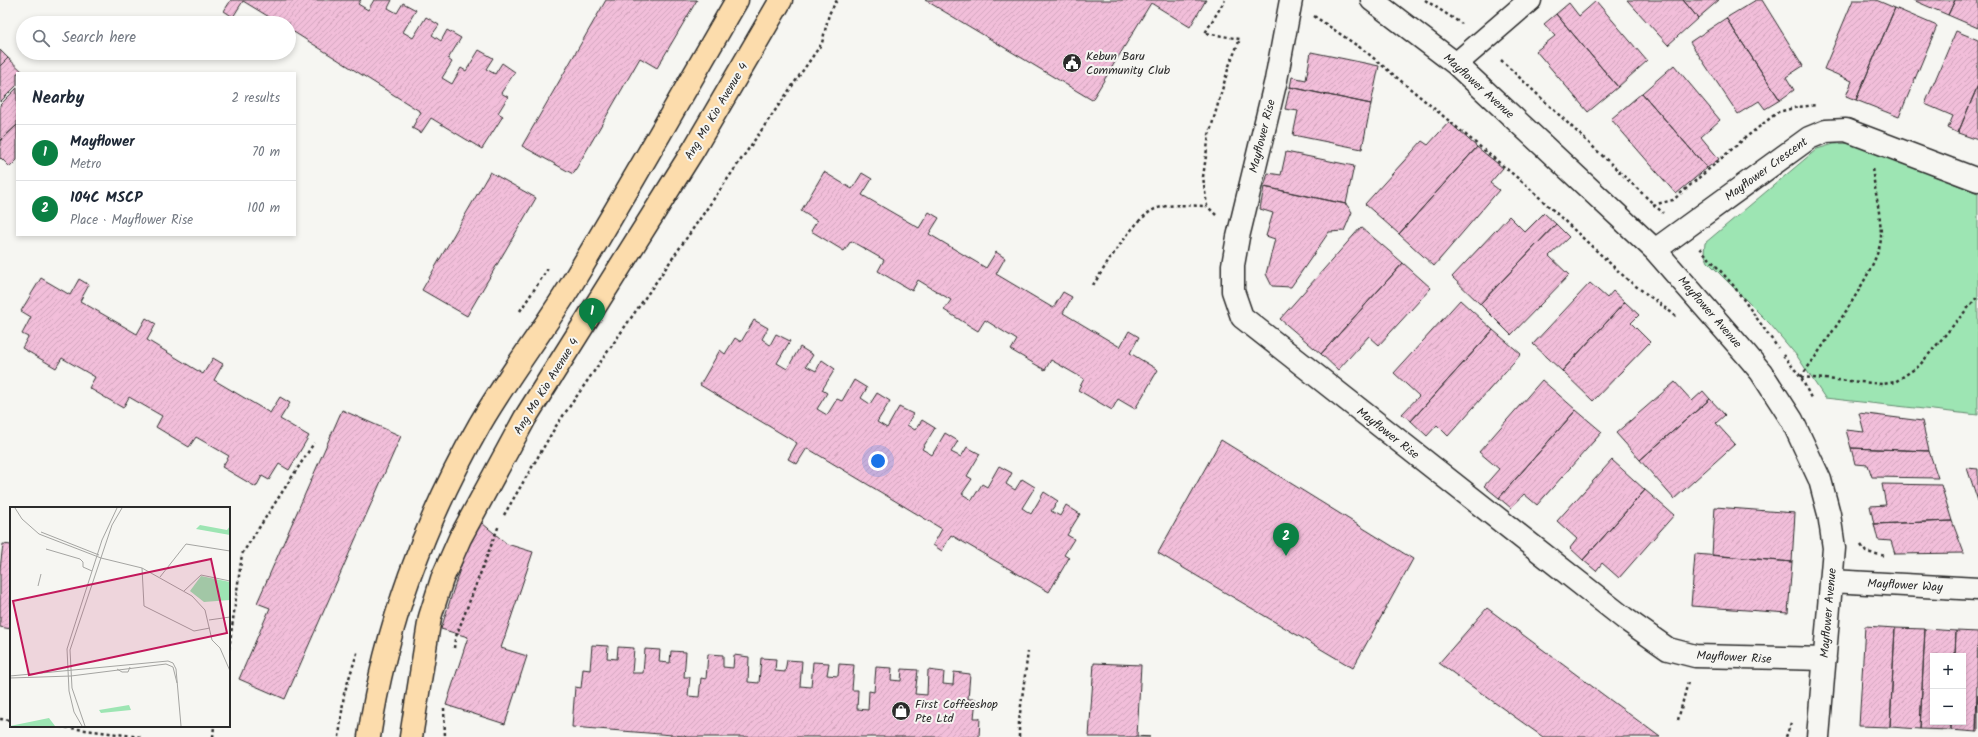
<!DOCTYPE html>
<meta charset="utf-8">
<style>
body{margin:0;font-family:Kalam,sans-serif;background:#f6f6f7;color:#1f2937}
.controls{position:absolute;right:12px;bottom:12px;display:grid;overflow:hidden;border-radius:0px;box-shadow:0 2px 6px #0003}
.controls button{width:36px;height:36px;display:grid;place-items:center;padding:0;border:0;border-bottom:1px solid #e0e1e3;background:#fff;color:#1f2937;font:20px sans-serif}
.you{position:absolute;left:878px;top:461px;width:14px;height:14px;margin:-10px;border:3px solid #fff;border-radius:50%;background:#1a73e8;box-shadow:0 0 0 6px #1a73e833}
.badge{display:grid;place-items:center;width:26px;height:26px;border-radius:50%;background:#0b8043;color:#fff;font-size:13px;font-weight:700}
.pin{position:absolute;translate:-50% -33px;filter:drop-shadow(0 1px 2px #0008)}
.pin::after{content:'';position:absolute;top:21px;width:14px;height:12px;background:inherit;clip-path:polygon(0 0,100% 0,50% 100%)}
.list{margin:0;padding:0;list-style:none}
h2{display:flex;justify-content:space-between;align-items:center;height:52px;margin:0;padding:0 16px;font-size:17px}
h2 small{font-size:13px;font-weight:400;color:#747a83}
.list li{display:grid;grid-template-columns:26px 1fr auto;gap:12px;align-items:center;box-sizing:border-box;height:56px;padding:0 16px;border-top:1px solid #e0e1e3}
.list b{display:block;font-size:15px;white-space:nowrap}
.list p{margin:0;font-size:13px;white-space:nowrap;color:#747a83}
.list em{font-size:13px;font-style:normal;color:#747a83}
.icon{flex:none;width:22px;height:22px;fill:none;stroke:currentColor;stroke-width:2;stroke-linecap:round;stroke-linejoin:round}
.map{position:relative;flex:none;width:1978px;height:737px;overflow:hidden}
.search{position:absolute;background:#fff;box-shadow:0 2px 6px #0003;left:16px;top:16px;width:280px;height:44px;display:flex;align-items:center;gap:10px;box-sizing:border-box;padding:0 14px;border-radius:22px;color:#747a83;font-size:15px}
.panel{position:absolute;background:#fff;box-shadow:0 2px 6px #0003;left:16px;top:72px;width:280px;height:164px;border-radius:0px}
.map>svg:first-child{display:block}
</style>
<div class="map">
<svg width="1978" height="737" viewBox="0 0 1978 737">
<defs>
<pattern id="building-hatch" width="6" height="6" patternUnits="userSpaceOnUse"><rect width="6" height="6" fill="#f2beda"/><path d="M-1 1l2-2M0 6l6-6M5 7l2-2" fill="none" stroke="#d0a3bb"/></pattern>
</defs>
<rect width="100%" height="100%" fill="#f6f6f2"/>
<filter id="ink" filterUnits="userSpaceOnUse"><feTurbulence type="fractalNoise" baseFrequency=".025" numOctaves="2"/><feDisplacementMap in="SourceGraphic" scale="8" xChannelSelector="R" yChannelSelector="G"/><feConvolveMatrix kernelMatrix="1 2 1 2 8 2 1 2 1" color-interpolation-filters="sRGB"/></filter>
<g filter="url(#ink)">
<path fill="#9de5b3" stroke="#64886f" d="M1851,143L1978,193V415L1825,398L1797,356L1770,324L1708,262L1704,253L1705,243L1817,149L1834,144Z"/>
<path fill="url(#building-hatch)" stroke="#2b2b2b" d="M231,0H361L358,4L368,10L374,0H392L388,8L397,13L403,3L416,10L403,32L413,38L426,17L439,25L432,35L441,41L447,30L461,38L448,59L452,62L442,78L452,84L461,68L466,71L479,50L493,58L486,69L495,74L502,63L515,72L501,93L508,97L498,113L503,116L482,149L431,118L421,133L412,128L421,112L289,29V23H279L243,1L233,17L224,11Z
M606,0H697L657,68L640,58L573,174L522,146Z
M925,0H1206L1190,27L1151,3L1092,100Z
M1627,0H1683L1698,18L1668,45Z
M1683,0H1719L1698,18Z
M1756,0H1762L1803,66L1786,77L1794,90L1780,100L1726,18Z
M1853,0H1876L1895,8L1856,100L1846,96L1852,81L1824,69Z
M1913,0H1955L1948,15Z
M1955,0H1978V28L1948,15Z
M1596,1L1647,61L1618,87L1556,14L1569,3L1579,16Z
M1895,8L1937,26L1899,117L1856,100Z
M1556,14L1618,87L1588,112L1536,51L1555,36L1544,24Z
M1726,18L1780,100L1765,109L1759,101L1738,114L1690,42Z
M1956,31L1978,40V85L1958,133L1948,128L1953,116L1925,104Z
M0,50L8,58L0,66Z
M1311,52L1379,66L1371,104L1290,87L1292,77L1306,80Z
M8,58L24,73H17V85L0,102V66Z
M1674,65L1720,120L1701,137L1719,159L1707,168L1642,93Z
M1978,85V140L1958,133Z
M1290,87L1371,104L1362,149L1293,135L1298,111L1285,109Z
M17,88V125L0,141V105Z
M1642,93L1707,168L1676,194L1611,119Z
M1449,122L1477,147L1399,234L1365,204L1422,141L1428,145Z
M17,125V160L10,167L1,158L0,159V141Z
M1477,147L1503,168L1490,183L1499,190L1434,266L1399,234Z
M1286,152L1354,166L1346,204L1264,187L1268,173L1281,175Z
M490,172L536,198L467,316L422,290Z
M824,172L852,189L862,173L872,179L862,195L919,228L929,212L939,218L929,234L986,268L996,252L1005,258L996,274L1053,308L1063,292L1072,297L1063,313L1120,347L1129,331L1139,337L1130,353L1158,370L1135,409L1118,399L1112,410L1078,390L1084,379L1051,360L1045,370L1011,350L1017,340L985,320L978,331L944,310L951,300L918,280L912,291L878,271L884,260L851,241L844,251L811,231L817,221L801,211Z
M1264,187L1346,204L1352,212L1344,231L1329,232L1291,287L1272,286L1266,274L1275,239L1266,236L1273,213L1260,209Z
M1544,213L1556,224L1480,304L1452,277L1509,216L1525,232Z
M1556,224L1569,237L1549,256L1569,275L1511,335L1480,304Z
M1361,227L1403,263L1321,354L1280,319Z
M1403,263L1431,288L1379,345L1369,336L1338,370L1321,354Z
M41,278L70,295L79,279L89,285L80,301L137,334L146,318L156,324L147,340L203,374L213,358L223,364L214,380L270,413L280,397L290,403L280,419L309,436L289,470L279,464L269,480L262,476L256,487L222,467L229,456L196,437L189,447L156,427L162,416L129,397L123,408L89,388L95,377L62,358L56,368L22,348L28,337L22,334L31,317L21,311Z
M1590,283L1607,298L1613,291L1625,302L1562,371L1533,344Z
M1460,300L1493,330L1411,421L1402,414L1419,396L1394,373Z
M1625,302L1639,315L1631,323L1650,342L1593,401L1562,371Z
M754,320L768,328L762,339L770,345L776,334L790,341L777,363L787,369L800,347L813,355L806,366L816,371L822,360L835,369L822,390L827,393L817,409L827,415L837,399L842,401L854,380L867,388L861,398L870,404L877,393L890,401L877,422L887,428L899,407L913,414L907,425L915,430L922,420L935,428L922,449L932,455L945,433L958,441L951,452L961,457L967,447L980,454L967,476L972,479L962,494L972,500L982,484L987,487L999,466L1012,473L1006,484L1015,490L1022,479L1035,487L1022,508L1031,514L1044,492L1058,501L1051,511L1060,516L1066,505L1080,514L1067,535L1074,539L1064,555L1069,558L1049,592L951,535L942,551L933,545L942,529L807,448L797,464L788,459L797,443L700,385L720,350L725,354L735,338L741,342Z
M1493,330L1521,354L1448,436L1437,425L1427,436L1411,421Z
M1542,380L1576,410L1499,498L1484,486L1499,469L1479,452Z
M1675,382L1692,401L1703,391L1710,399L1640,460L1616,433Z
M1710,399L1725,415L1716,423L1735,444L1674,499L1640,460Z
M342,410L401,436L285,699L239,679L270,608L257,603Z
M1576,410L1602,432L1537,505L1524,494L1511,508L1499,498Z
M1859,413L1922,421L1929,451L1851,448L1846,430L1864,432Z
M1221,440L1413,559L1353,668L1158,553Z
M1851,448L1929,451L1938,478L1872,477L1868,465L1855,464Z
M1612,460L1645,490L1583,560L1570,548L1577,539L1557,521Z
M1967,468L1978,469V501Z
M1882,484L1941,485L1952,521L1874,524L1870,506L1886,505Z
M1645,490L1674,515L1619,578L1602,563L1596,571L1583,560Z
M1715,507L1795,513L1792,562L1712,555Z
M476,518L507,544L533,552L501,648L527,656L505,724L446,705L468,637L441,629Z
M1952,521L1964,553L1895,554L1891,541L1878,540L1874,524Z
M3,544L11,545V629L0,627V569Z
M1695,554L1792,562L1788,613L1691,606Z
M1487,608L1660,737H1543L1439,663Z
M1865,626L1895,628L1890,727L1859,726Z
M1895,628L1925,629L1920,729L1890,727Z
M1925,629L1956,631L1955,656H1933V722H1951V730L1920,729Z
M1956,631L1978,632L1976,732L1951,730V722H1963V656H1955Z
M592,645L608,646L607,658L617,659L618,647L634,648L632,673H643L645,649L660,650L659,662L670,663L671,651L686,652L684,677H690L688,696L699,697L701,678L706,679L708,654L723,655V667L733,668L734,655L749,657L748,682L759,683L761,658L776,659L775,671L785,672L787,660L802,661L800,686L811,687L813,662L829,663L827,675L838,676L839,664L854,665L852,690H858L857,709L868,710L869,691L874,692L876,667L892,668L891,680L901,681L902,669L918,670L915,694L927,695L928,670L944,672L943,684L953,685L954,672L970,674L968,699H976L974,718H980L979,737H685V736L572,727L575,687L581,688L583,669L590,670Z
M1094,663L1141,665L1137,736L1150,737H1089Z
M1978,695V732H1976Z"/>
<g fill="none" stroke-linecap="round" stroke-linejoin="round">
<g stroke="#2b2b2b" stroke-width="25">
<path id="minor" d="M1291,0L1276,80L1238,237L1233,265V291L1242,317L1624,618L1668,649L1695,656L1825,659
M1372,0L1456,64L1655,250L1745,353L1761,372L1792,420L1820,480L1829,514L1834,548L1818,737
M1456,64L1530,0
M1655,250L1809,138L1826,131L1846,130L1978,180
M1831,581L1978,589"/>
</g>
<g stroke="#2b2b2b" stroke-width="25">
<path id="major" d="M369,737C385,628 425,520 480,424C508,376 542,332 571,285C628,191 682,95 737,0
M411,737L430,617L442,579L460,538L525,418L694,149L781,0"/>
</g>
<path stroke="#2b2b2b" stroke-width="2.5" stroke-dasharray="3 3" stroke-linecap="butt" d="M1425,0L1462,24
M1314,16L1365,51L1526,185L1629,281L1676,316
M1501,60L1663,213
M1653,205L1673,200L1745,138L1778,112L1798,107L1817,105
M1216,215L1207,206L1203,177L1209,135L1229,66L1240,39L1205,33L1225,0
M1700,248L1733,285L1778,348
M1093,285C1106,266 1134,218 1155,209C1171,203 1190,206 1207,206
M520,311L549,267
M1783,355L1801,377L1811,398
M1801,377C1820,350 1880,267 1881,238C1881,215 1875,191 1872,168
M1801,377L1883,384L1895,382L1919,366L1978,296
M504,515L556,426L822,43L829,14L837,0
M1861,545L1866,552L1886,556
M454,648L455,639L499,525
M229,649L242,554L314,443
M444,708L445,737
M0,719L11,720
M1678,720L1688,682
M54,726L141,737
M213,737L214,726
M339,737L344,694L358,650
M1019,737V721L1028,652
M1786,737L1792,720"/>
<use href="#minor" stroke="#f6f6f2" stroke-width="22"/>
<use href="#major" stroke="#fcdcac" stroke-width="22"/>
</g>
</g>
<defs>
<g id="civic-disc" transform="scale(1)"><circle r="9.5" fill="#2b2b2b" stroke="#f6f6f2"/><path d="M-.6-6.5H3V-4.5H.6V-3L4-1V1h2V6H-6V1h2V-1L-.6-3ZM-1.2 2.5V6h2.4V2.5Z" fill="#fff"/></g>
<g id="shop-disc" transform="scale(1)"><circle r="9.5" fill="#2b2b2b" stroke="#f6f6f2"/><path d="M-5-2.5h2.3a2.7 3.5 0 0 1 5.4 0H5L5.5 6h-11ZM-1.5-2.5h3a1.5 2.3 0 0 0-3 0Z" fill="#fff"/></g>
</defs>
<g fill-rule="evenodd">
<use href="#civic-disc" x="1072" y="63"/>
<use href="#shop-disc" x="901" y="711"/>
</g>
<g text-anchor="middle" stroke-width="4" stroke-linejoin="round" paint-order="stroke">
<g font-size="12" fill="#2b2b2b" stroke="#f6f6f2" text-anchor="start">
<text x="1086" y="60">Kebun Baru<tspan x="1086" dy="14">Community Club</tspan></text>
<text x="915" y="708">First Coffeeshop<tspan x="915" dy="14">Pte Ltd</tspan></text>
</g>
<g font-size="12" fill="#2b2b2b" stroke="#f6f6f2">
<text transform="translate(1479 86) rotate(42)" y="4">Mayflower Avenue</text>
<text transform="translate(716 111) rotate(-59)" y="4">Ang Mo Kio Avenue 4</text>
<text transform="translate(1262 136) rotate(-76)" y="4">Mayflower Rise</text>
<text transform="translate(1766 169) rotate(-36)" y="4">Mayflower Crescent</text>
<text transform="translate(1710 312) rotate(49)" y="4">Mayflower Avenue</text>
<text transform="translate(546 386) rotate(-58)" y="4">Ang Mo Kio Avenue 4</text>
<text transform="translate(1388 433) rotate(38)" y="4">Mayflower Rise</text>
<text transform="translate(1905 585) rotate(3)" y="4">Mayflower Way</text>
<text transform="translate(1828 613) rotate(-85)" y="4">Mayflower Avenue</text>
<text transform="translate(1734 657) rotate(3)" y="4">Mayflower Rise</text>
</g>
</g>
<g transform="translate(10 507)">
<rect width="220" height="220" fill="#f6f6f2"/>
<path d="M190,18L217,23L220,19V28L186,22ZM39,211L45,219H0Z" fill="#9de5b3"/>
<path d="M191,69L220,75V93L194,95L180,84Z" fill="#9de5b3"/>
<path d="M119,198L121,203L91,206L89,203Z" fill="#9de5b3"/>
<path fill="none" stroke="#a5a5a2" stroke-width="1" d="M5,1L12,12L29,27L91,51L132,61L182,89L195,103L202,133L210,141L220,164M31,25L89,48M36,42L70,52L73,55V60L82,64M132,61L134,99L184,124L200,121M150,70L176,37L220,44M28,79L31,67M174,84L191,68L220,74M199,113L220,110M107,162L112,165H118L120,160M0,169L158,154L163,156L166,162L171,219M0,171L61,169L156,157L163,160L167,176M72,219L64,205L59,184L57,142L92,33L107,1M75,219L62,181L60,143L102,18L112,1"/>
<path fill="#c2185b" fill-opacity="0.15" stroke="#c2185b" stroke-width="2" d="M201,52L217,126L19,168L3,94Z"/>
<rect width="220" height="220" fill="none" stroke="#2b2b2b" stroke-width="2"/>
</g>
</svg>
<div class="controls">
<button>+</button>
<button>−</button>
</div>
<div class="you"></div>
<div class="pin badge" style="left:592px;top:331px">1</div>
<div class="pin badge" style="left:1286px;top:556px">2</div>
<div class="search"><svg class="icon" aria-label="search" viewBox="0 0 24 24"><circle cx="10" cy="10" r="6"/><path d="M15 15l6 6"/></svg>Search here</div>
<section class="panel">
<h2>Nearby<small>2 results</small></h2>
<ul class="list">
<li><span class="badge">1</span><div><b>Mayflower</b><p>Metro</p></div><em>70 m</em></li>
<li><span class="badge">2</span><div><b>104C MSCP</b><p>Place · Mayflower Rise</p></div><em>100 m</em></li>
</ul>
</section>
</div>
